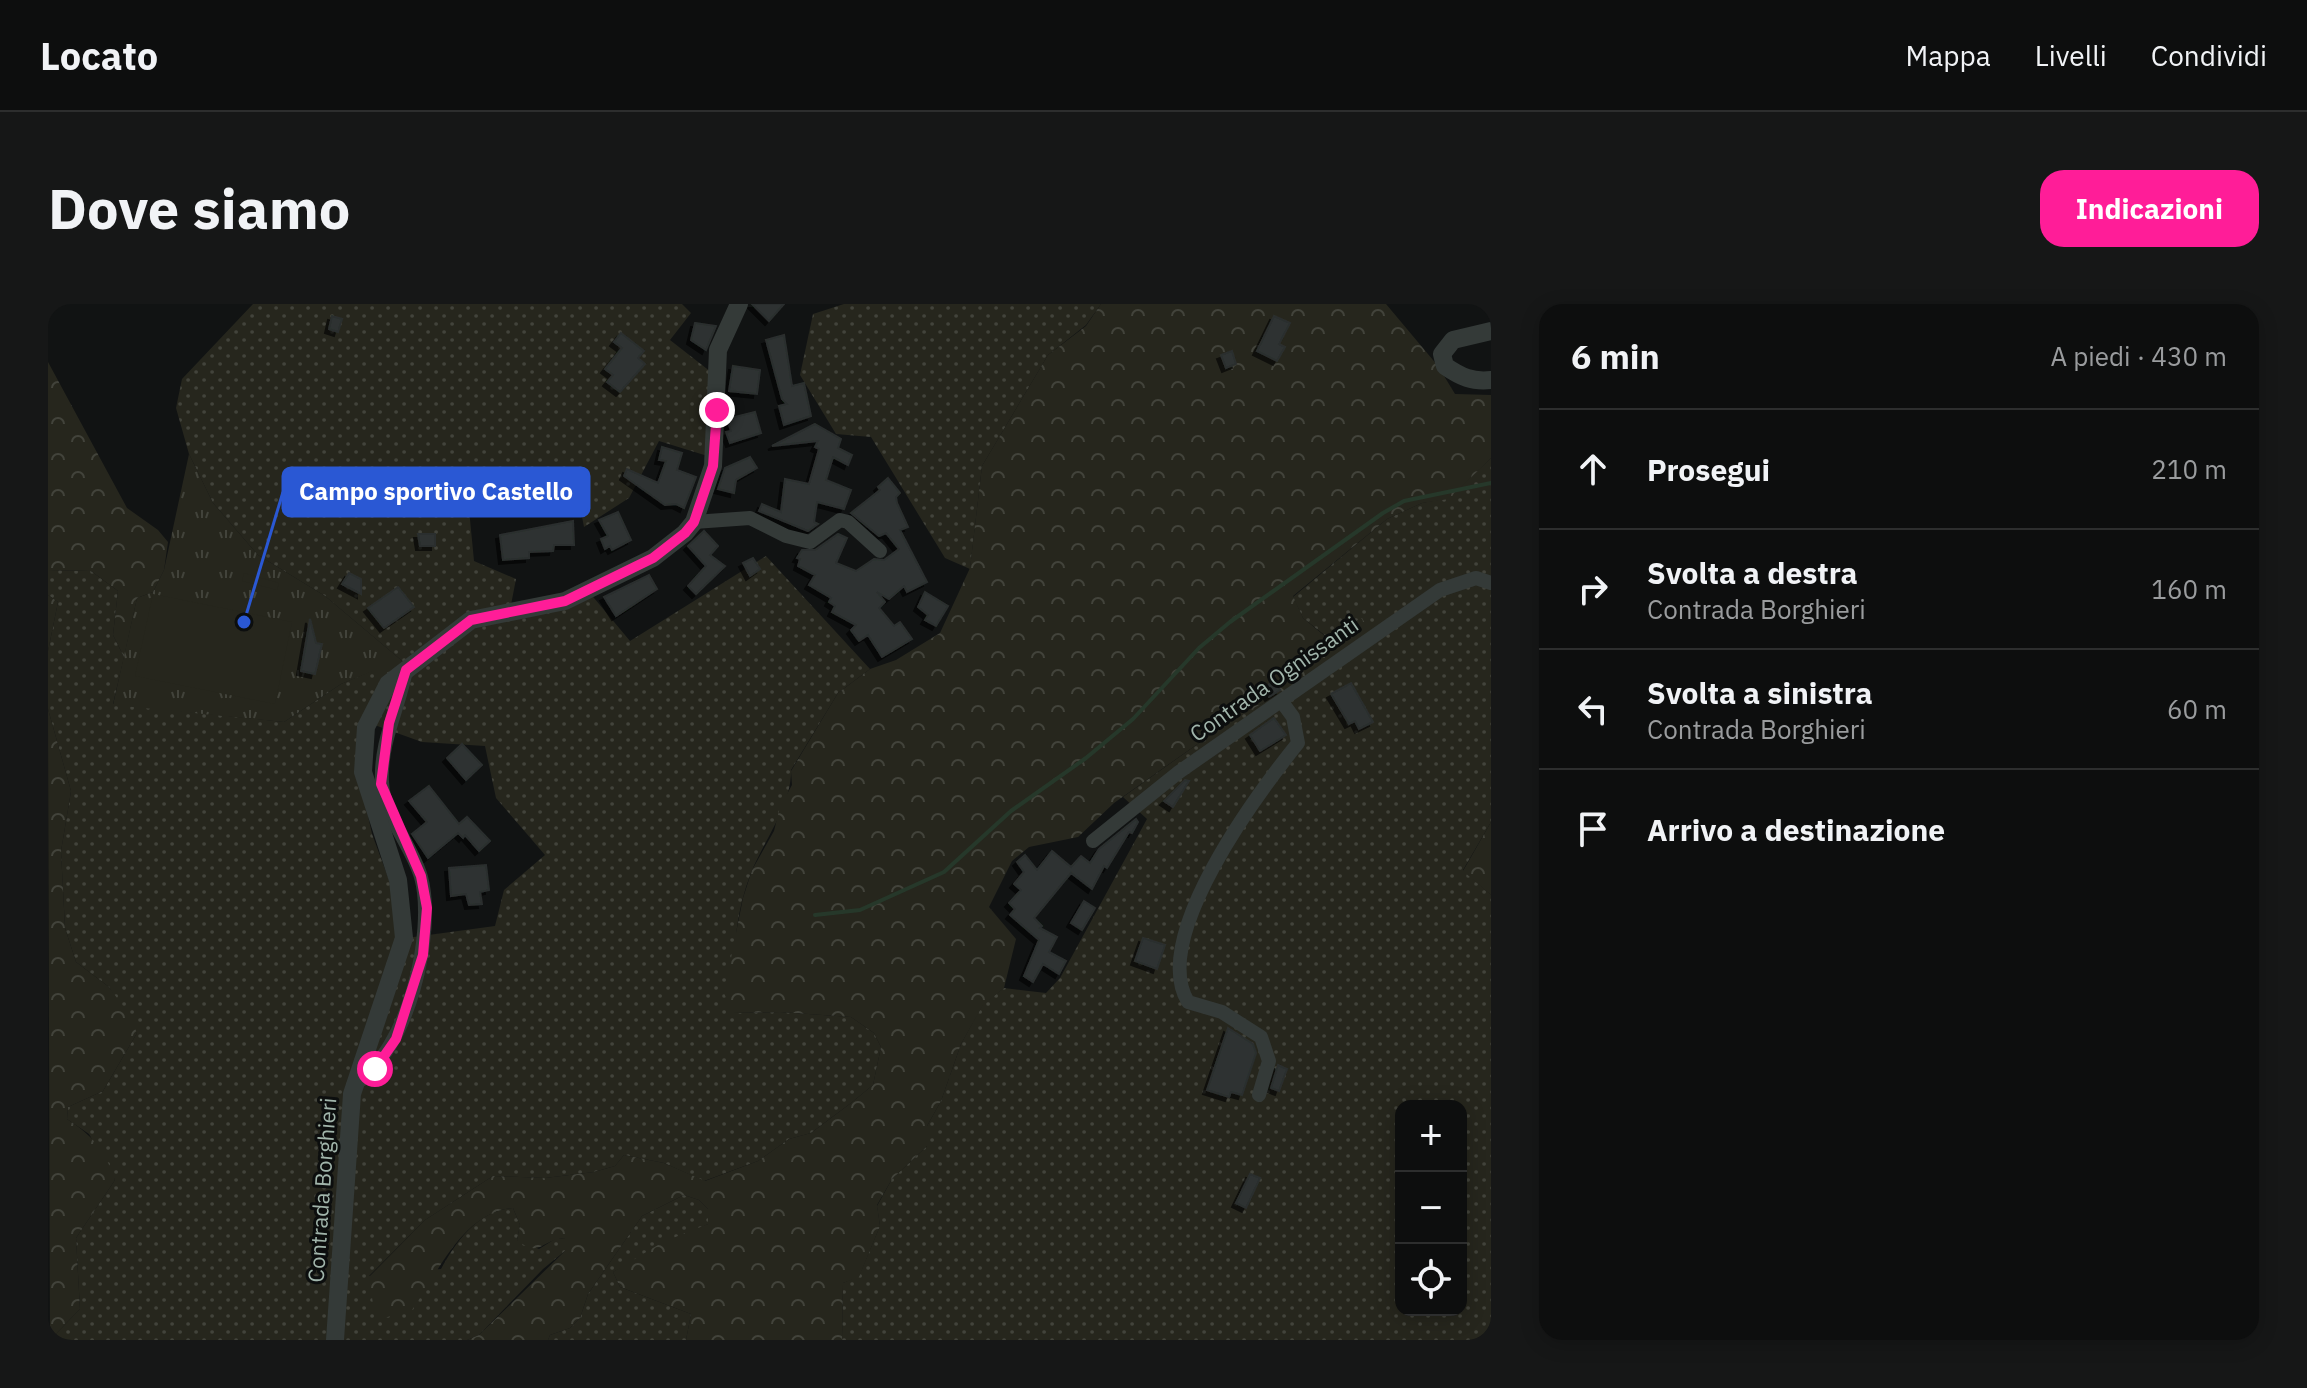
<!DOCTYPE html>
<html lang="it">
<meta charset="utf-8">
<style>
body{margin:0;font-family:"IBM Plex Sans",sans-serif;background:#161717;color:#f1f3f6}
.controls{position:absolute;right:24px;bottom:24px;display:grid;overflow:hidden;border-radius:16px;box-shadow:0 4px 20px #0003}
.controls button{width:72px;height:72px;display:grid;place-items:center;padding:0;border:0;border-bottom:2px solid #2d2e2e;background:#0d0e0e;color:#f1f3f6;font:40px sans-serif}
.stop{position:absolute;width:24px;height:24px;margin:-18px;border:6px solid #ff1d98;border-radius:50%;background:#fff}
.stop.end{background:#ff1d98;border-color:#fff;box-shadow:0 2px 8px #0008}
.list{margin:0;padding:0;list-style:none}
h2{display:flex;justify-content:space-between;align-items:center;height:104px;margin:0;padding:0 32px;font-size:34px}
h2 small{font-size:26px;font-weight:400;color:#9a9c9e}
.list li{display:grid;grid-template-columns:52px 1fr auto;gap:24px;align-items:center;box-sizing:border-box;height:120px;padding:0 32px;border-top:2px solid #2d2e2e}
.list b{display:block;font-size:30px;white-space:nowrap}
.list p{margin:0;font-size:26px;white-space:nowrap;color:#9a9c9e}
.list em{font-size:26px;font-style:normal;color:#9a9c9e}
.icon{flex:none;width:44px;height:44px;fill:none;stroke:currentColor;stroke-width:2;stroke-linecap:round;stroke-linejoin:round}
.map{position:relative;flex:none;width:1443px;height:1036px;overflow:hidden;border-radius:24px}
header{display:flex;align-items:center;gap:48px;box-sizing:border-box;height:112px;padding:0 40px;background:#0d0e0e;border-bottom:2px solid #2d2e2e}
header strong{font-size:38px}
nav{display:flex;gap:44px;margin-inline-start:auto;font-size:28px}
.intro{display:flex;align-items:center;justify-content:space-between;box-sizing:border-box;height:192px;padding:0 48px}
h1{margin:0;font-size:56px}
.button{padding:20px 36px;border-radius:24px;background:#ff1d98;color:#fff;font-size:28px;font-weight:700}
main{display:flex;gap:48px;padding:0 48px}
aside{flex:1;background:#0d0e0e;border-radius:24px;box-shadow:0 4px 20px #0003}
.map>svg:first-child{display:block}
</style>
<header>
<strong>Locato</strong>
<nav><a>Mappa</a><a>Livelli</a><a>Condividi</a></nav>
</header>
<div class="intro"><h1>Dove siamo</h1><a class="button">Indicazioni</a></div>
<main>
<div class="map">
<svg width="1443" height="1036" viewBox="0 0 1443 1036">
<defs>
<pattern id="grass-dots" width="8" height="8" patternUnits="userSpaceOnUse" patternTransform="scale(2)"><rect width="8" height="8" fill="#26261d"/><path d="M2 2h.1M6 6h.1" fill="none" stroke="#42433b" stroke-width="1.8" stroke-linecap="round"/></pattern>
<pattern id="forest-crowns" width="20" height="18" patternUnits="userSpaceOnUse" patternTransform="scale(2)"><rect width="20" height="18" fill="#26261d"/><path d="M2 6a3 3 0 1 1 6 0M12 15a3 3 0 1 1 6 0" fill="none" stroke="#42433b"/></pattern>
<pattern id="park-tufts" width="24" height="20" patternUnits="userSpaceOnUse" patternTransform="scale(2)"><rect width="24" height="20" fill="#26261d"/><path d="M3 7l-1-3M5 7V3M7 7l1-3M15 17l-1-3M17 17v-4M19 17l1-3" fill="none" stroke="#42433b"/></pattern>
<filter id="shadow"><feDropShadow dx="-4" dy="4" stdDeviation="0" flood-color="#0009"/></filter>
</defs>
<rect width="100%" height="100%" fill="#111313"/>
<path fill="url(#grass-dots)" fill-rule="evenodd" d="M205,0H634L643,9L622,36L663,68L666,154L611,137L581,194L536,223L531,197L421,205L426,257L468,275L461,311L541,288L582,337L718,252L822,365L790,389L743,466C744,501 715,538 703,569C685,614 685,661 686,709L732,708L803,713L826,729L833,743L825,781L803,799L763,829L741,835L710,857L656,877L616,859L576,851L567,862L546,868L497,874L445,872L377,916L321,972L393,965C409,936 430,907 465,904L472,921L469,936L491,945L507,935L518,934L517,947L495,965L431,1031L419,1036H2L32,1005L28,934L67,876L41,830L19,815L20,803L55,787L89,729L61,683L28,658L17,624L13,547L23,487L0,405V347L10,298L0,291V266L43,267L70,287L65,331L76,353L65,400L236,418L293,380L326,366L343,374L359,361L277,292L210,251L165,199L141,150L128,104L134,75ZM321,419L374,438L437,442L448,494L497,551L456,586L447,622L351,635L344,584L324,530L313,480Z
M796,0H1053L1038,21L1000,51L934,162L922,265L897,254L823,133L788,130L752,71L765,10Z
M1443,154V518L1415,566L1443,591V1036H794L795,979L811,972L832,922L829,902L844,875L879,842V822L893,797L913,740L935,700L956,684L998,689L1012,674L1099,515L1075,493L1182,417L1245,383L1313,315L1279,333L1255,314L1245,293L1339,215L1374,199L1401,194ZM1353,802H1413V1006H1353Z
M636,891L651,896L660,905V920L565,968L572,983L643,1010L638,1036H500L502,1031L522,1024L532,1014L540,990L594,912Z"/>
<path fill="url(#forest-crowns)" d="M1053,0H1338L1390,62L1407,90L1443,91V154L1401,195L1374,199L1339,215L1245,292L1255,314L1278,333L1314,314L1323,330L1245,383L1182,417L1066,499L1030,533L981,543L964,557L941,603L968,635L956,684L935,701L913,740L893,797L879,822V842L844,875L829,901L832,922L811,973L795,979L794,1036H638L643,1010L572,983L565,968L615,938L660,920V905L651,896L636,891L594,912L540,990L532,1014L522,1024L502,1031L500,1036H419L431,1031L517,947V934C494,935 492,955 469,936L472,921L465,904C415,908 390,969 364,1006L336,1014L325,1000L321,973L377,916L445,872L497,874L546,868L567,862L576,851L616,859L657,877L710,857L741,835L763,829L803,799L825,781L833,743L826,729L803,713L732,708L685,709L676,689L695,594L704,566L726,527L732,503L744,481L743,467L790,389L822,365L848,356L892,329L922,264L934,162L1000,51L1038,22Z
M0,58L79,204L110,226L120,238L116,266L105,288L89,294L76,353L65,331L70,287L43,267L0,266Z
M0,291L10,298L0,347Z
M0,405L23,487L13,547L17,624L28,658L61,683L80,709L89,729L55,787L20,803L19,815C45,832 57,846 67,876L28,934L32,1005L2,1036Z
M1443,518V591L1415,567Z"/>
<path fill="url(#park-tufts)" d="M141,150L165,199L210,251L277,292L359,361L343,375L325,367L293,380L236,418L65,401L89,294L105,288L116,266Z"/>
<path fill="#26261d" d="M196,269L231,279L229,286L194,277Z
M105,290L244,318L227,400L87,372Z"/>
<g fill="none" stroke-linecap="round" stroke-linejoin="round">
<path stroke="#26382a" stroke-width="4" d="M767,611L812,606L896,568L963,507L1038,454L1085,415L1151,344L1182,318L1335,209L1356,197L1443,179"/>
</g>
<path fill="#2e3231" stroke="#2b2f2e" stroke-width="2" filter="url(#shadow)" d="M704,0H736L721,17Z
M284,12L294,15L290,28L281,25Z
M1226,12L1242,19L1231,40L1237,43L1229,57L1209,47Z
M647,19L668,22L658,46L643,36Z
M573,29L596,47L590,54L597,60L572,88L559,78L565,71L557,65L574,44L566,38Z
M736,31L744,82L756,79L763,112L736,121L731,102L739,100L734,95L718,36Z
M1184,47L1188,60L1178,64L1173,51Z
M685,62L712,66L709,90L681,87Z
M707,108L713,129L682,139L678,128L683,127L679,115Z
M767,120L793,135L790,144L804,151L800,161L785,153L778,176L803,186L796,205L769,198L766,218L770,220L760,227L711,207L714,200L733,208L737,175L761,180L771,145L767,143L770,137L724,142Z
M614,143L634,149L629,166L648,173L636,204L628,200L617,201L576,172L579,165L610,179L618,157L611,156Z
M702,153L709,164L688,176L686,189L670,185L677,164Z
M840,174L852,189L848,193L849,199L860,223L852,226L879,278L859,288L856,282L841,295L829,288L837,298L831,304L846,322L852,318L864,335L834,353L820,331L811,337L803,326L808,321L784,308L787,302L781,298L783,294L761,281L767,271L750,262L752,255L749,254L754,246H767L790,230L799,234L788,259L808,267L826,255L836,256L851,245L838,229L831,232L803,209L832,186L830,183Z
M570,208L583,236L564,246L562,242L557,245L553,235L560,232L551,216Z
M525,217L526,241H506L505,247L481,248V254L455,256L452,231Z
M656,227L670,242L662,251L677,262L648,290L640,282L658,262L640,242Z
M370,230H387V242H372Z
M705,254L712,265L702,272L695,259Z
M301,269L313,275V290L294,280Z
M601,271L609,285L568,312L556,293Z
M350,283L366,303L336,324L320,304Z
M877,288L900,302L888,322L877,316L880,311L870,303Z
M262,315L268,339L274,340L267,370L253,367Z
M1226,377L1232,386L1221,393L1215,384Z
M1303,379L1325,418L1311,425L1307,417L1301,420L1283,390Z
M1226,414L1238,431L1212,447L1202,431Z
M414,440L434,461L418,476L399,454Z
M1137,476L1141,477L1125,503L1116,497Z
M381,482L411,520L419,513L442,537L431,547L417,531L415,534L410,529L380,554L364,530L379,518L361,497Z
M1088,515L1090,518L1084,529L1081,528L1059,564L1056,562L1044,585L1023,569L986,614L994,622L992,624L1009,633L1001,648L1018,657L1011,670L995,660L985,678L976,672L991,636L962,611L967,605L961,599L973,586L966,580L976,568L969,558L977,551L989,566L1004,547L1023,563L1033,552L1042,559L1051,545Z
M438,561L441,586L432,588L434,600L421,601L418,590L403,592L401,564Z
M1036,597L1047,604L1034,626L1023,619Z
M1095,634L1117,641L1109,665L1087,657Z
M1180,724L1205,740L1208,749L1194,791L1183,788L1181,793L1159,786Z
M1230,761L1239,765L1231,787L1223,784Z
M1202,870L1212,874L1198,904L1188,899Z"/>
<g fill="none" stroke-linecap="round" stroke-linejoin="round">
<path stroke="#343a38" stroke-width="14" d="M646,218L702,214L738,232L762,238L792,216L800,218L832,247
M1045,537L1131,468L1392,286L1428,274L1443,279
M308,777C360,749 388,627 373,573C364,542 335,510 334,478C332,437 351,404 358,366
M1211,791L1221,757L1213,733L1174,708L1140,698C1101,633 1210,489 1250,439L1245,413L1234,398"/>
<path stroke="#343a38" stroke-width="18" d="M1443,27L1405,36L1394,50L1397,62C1413,73 1424,78 1443,76
M287,1036L304,790L356,634L350,576L315,468L318,423L340,380L423,316L517,297L605,254L637,229L646,218L665,162L670,46L691,0"/>
</g>
<g fill="none" stroke-linecap="round" stroke-linejoin="round">
<path stroke="#ff1d98" stroke-width="10" d="M327,765L348,735L375,651L379,604L373,572L333,480L341,419L358,366L423,316L517,297L605,254L637,229L646,218L665,162L669,106"/>
</g>
<g text-anchor="middle" stroke-width="6" stroke-linejoin="round" paint-order="stroke">
<g font-size="22" fill="#a1b5ab" stroke="#0c0e0e">
<text transform="translate(1226 375) rotate(-35)" y="8">Contrada Ognissanti</text>
<text transform="translate(274 886) rotate(-86)" y="8">Contrada Borghieri</text>
</g>
</g>
<path fill="none" stroke="#2a58d4" stroke-width="3" d="M196 318L235 188"/>
<circle fill="#2a58d4" stroke="#0c0e0e" stroke-width="3" cx="196" cy="318" r="8"/>
<rect fill="#2a58d4" stroke="#2a58d4" stroke-width="3" x="235" y="164" width="306" height="48" rx="8"/>
<g font-size="24" text-anchor="middle" font-weight="bold" fill="#fff">
<text x="388" y="196">Campo sportivo Castello</text>
</g>
</svg>
<div class="controls">
<button>+</button>
<button>−</button>
<button><svg class="icon" aria-label="locate" viewBox="0 0 24 24"><circle cx="12" cy="12" r="6"/><path d="M12 2v4M12 18v4M2 12h4M18 12h4"/></svg></button>
</div>
<div class="stop" style="left:327px;top:765px"></div>
<div class="stop end" style="left:669px;top:106px"></div>
</div>
<aside>
<h2>6 min<small>A piedi · 430 m</small></h2>
<ul class="list">
<li><svg class="icon" aria-label="ahead" viewBox="0 0 24 24"><path d="M12 20V5M6 11l6-6 6 6"/></svg><div><b>Prosegui</b></div><em>210 m</em></li>
<li><svg class="icon" aria-label="right" viewBox="0 0 24 24"><path d="M7 20v-9h11M14 6l5 5-5 5"/></svg><div><b>Svolta a destra</b><p>Contrada Borghieri</p></div><em>160 m</em></li>
<li><svg class="icon" aria-label="left" viewBox="0 0 24 24"><path d="M17 20v-9H6M10 6l-5 5 5 5"/></svg><div><b>Svolta a sinistra</b><p>Contrada Borghieri</p></div><em>60 m</em></li>
<li><svg class="icon" aria-label="arrive" viewBox="0 0 24 24"><path d="M6 21V4h12l-3 4 3 4H6"/></svg><div><b>Arrivo a destinazione</b></div></li>
</ul>
</aside>
</main>
